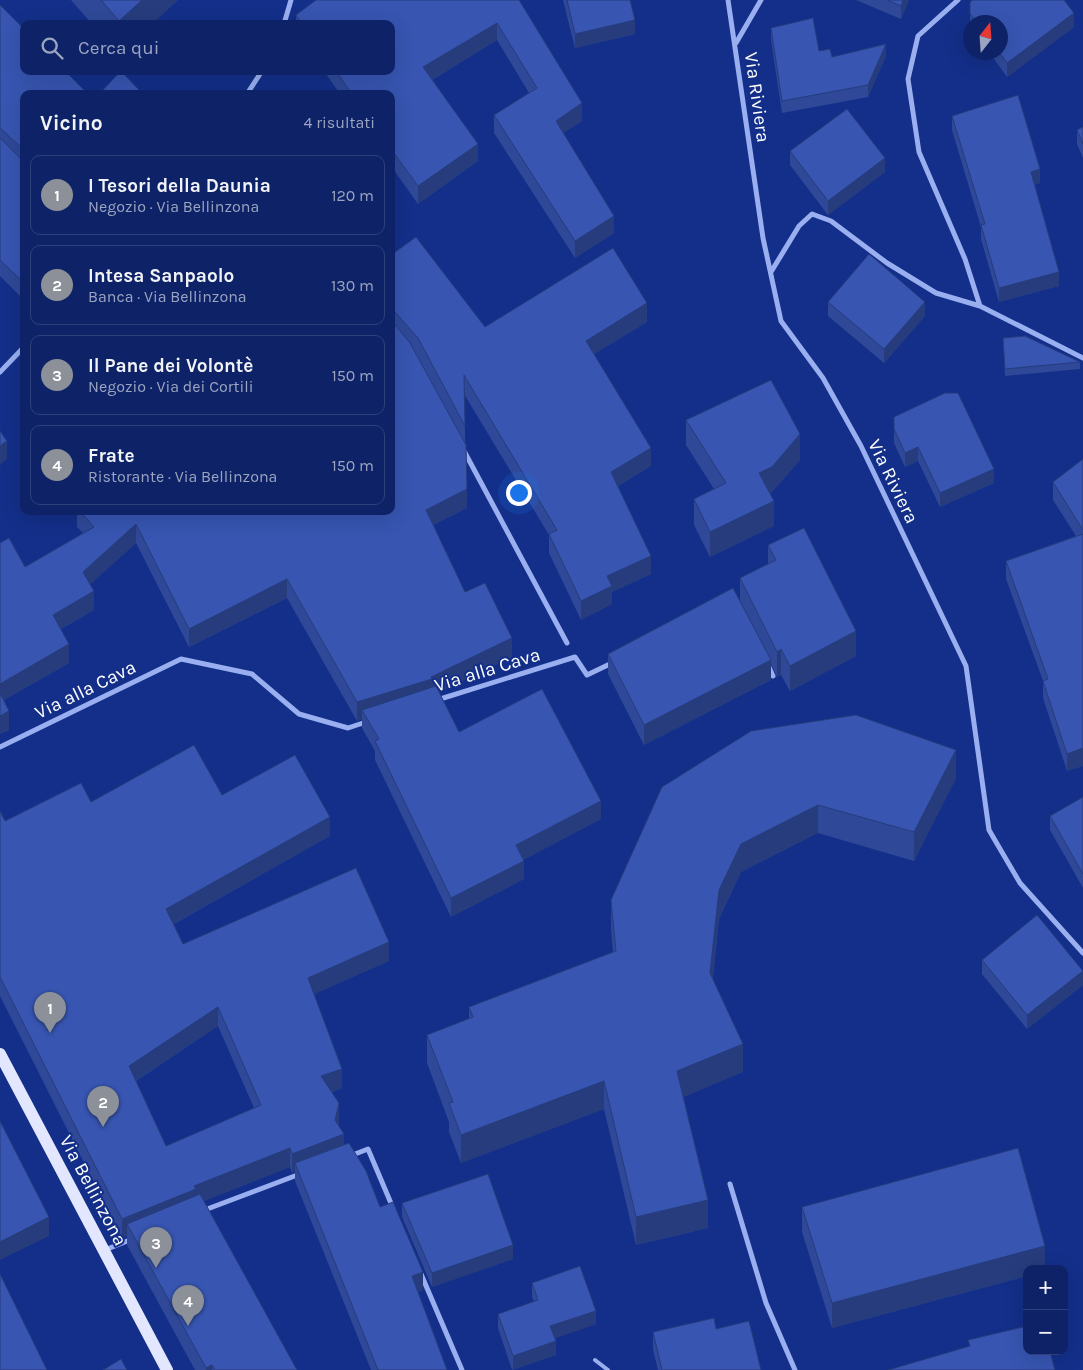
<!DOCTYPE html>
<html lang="it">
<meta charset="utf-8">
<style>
body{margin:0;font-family:Karla,sans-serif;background:#172b6d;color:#f1f3f6}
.controls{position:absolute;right:15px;bottom:15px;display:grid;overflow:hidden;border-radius:10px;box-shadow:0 5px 20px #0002}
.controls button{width:45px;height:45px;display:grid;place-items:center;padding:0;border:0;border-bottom:1px solid #2e407b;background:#0e2367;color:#f1f3f6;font:25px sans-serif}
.compass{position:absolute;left:963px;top:15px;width:45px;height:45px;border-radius:50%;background:#0e2367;box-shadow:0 5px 20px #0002;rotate:17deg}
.you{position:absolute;left:518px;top:492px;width:18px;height:18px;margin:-12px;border:4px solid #fff;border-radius:50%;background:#1a73e8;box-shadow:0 0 0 8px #1a73e833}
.badge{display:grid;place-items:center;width:32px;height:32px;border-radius:50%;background:#8c9099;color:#fff;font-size:16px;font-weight:700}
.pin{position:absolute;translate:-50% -41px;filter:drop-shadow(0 1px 2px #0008)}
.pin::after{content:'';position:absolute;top:26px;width:18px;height:15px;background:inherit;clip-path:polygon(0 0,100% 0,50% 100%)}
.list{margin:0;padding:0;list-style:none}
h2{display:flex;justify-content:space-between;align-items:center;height:65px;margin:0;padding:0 20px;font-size:21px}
h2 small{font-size:16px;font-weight:400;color:#9ba4c0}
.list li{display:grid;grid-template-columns:32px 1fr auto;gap:15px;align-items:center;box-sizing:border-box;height:80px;margin:0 10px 10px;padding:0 10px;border:1px solid #2e407b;border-radius:10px}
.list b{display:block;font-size:19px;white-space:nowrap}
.list p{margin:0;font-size:16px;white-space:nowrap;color:#9ba4c0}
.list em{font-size:16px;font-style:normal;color:#9ba4c0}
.icon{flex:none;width:28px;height:28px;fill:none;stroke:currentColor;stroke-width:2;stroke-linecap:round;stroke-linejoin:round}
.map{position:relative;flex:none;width:1083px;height:1370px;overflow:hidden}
.search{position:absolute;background:#0e2367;box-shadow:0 5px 20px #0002;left:20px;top:20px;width:375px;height:55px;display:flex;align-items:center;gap:12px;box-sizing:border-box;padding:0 18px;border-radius:10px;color:#9ba4c0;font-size:19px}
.panel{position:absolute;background:#0e2367;box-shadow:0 5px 20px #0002;left:20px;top:90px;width:375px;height:425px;border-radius:10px}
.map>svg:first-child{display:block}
</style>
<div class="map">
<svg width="1083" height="1370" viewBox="0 0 1083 1370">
<rect width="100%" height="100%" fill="#132f89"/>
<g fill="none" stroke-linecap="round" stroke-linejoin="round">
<path stroke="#99aff0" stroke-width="4" d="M595,1360L608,1370"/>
<path stroke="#99aff0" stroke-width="5" d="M728,0L763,238L781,321L823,378L861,446L966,666L989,830L1020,883L1083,953
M958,0L918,36L908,79L919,152L965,259L980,306
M284,24L291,0
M736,43L761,0
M247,94L262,71
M771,272L799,226L812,214L831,221L887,263L936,293L980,306L1083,358
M0,372L24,347
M463,449L567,643
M768,665L773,676
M437,700L575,657L587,675L612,663
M0,747L181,659L252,674L299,714L348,728L366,722
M350,1156L368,1149L393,1208
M730,1184L766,1303L795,1370
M202,1211L300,1174
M105,1250L132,1239
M421,1274L462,1370"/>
<path stroke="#e2e7ff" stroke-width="12" d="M0,1054L167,1370"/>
</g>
<path fill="#2f4998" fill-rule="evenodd" d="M71,0H178L152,24H92Z
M519,0L582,121L563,133L614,233L575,258L494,133V115L529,93L497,40L432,80L478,161L418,204L391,166V94H340L324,71H391V24H296V15Z
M563,0H630L635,34L575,48Z
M856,0H909L901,19Z
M970,2L1074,27L1007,77L989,52H1000V22H970V28Z
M0,5L24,94V293L21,297L0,276Z
M771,28L832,57L886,56L868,97L782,113L771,40Z
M952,116L1040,183L1035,184L1059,286L999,302L981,239V227L952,130Z
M1083,127V158L1077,144V130Z
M790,151L885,172L828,215L790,165Z
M391,255L485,327L647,322L594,354L651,466L618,486L651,574L612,592V604L581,620L549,553V535L464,394L467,508L433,525L465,592L512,657L439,692L459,732L601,819L523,860L524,879L451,917L375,760V751L362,728V719L357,721L287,598L189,647L136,543L90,584L94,610L61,629L69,663L4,700L9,730L0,734L9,538L25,567L83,533L77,527V514L74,511H391Z
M828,302L925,316L884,363L828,316Z
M1003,338L1080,362V369L1005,376Z
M894,417L994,483L940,507L918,461L905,467L894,443Z
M686,420L800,460L772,492L770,493L774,526L710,557L694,525V499L714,489L686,445Z
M1083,459V766L1067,771L1043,698V681L1006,579V561L1076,536L1053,500V482Z
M768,545L856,656L790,691L781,675L777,677L771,664V680L644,745L608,674V654L740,602V578L768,564Z
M956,778L914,861L818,833L741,872L719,919L713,978L743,1072L683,1097L708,1228L636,1245L604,1109L461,1163L449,1132V1122L427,1063V1035L469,1019V1007L613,952L611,928V900L662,787Z
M222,795L330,836L174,924L183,944L389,961L314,994L342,1088L332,1092L339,1122L338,1125L344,1145L380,1207L423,1290L418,1292L447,1370H371L295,1181V1171L292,1173L290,1167L204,1201L297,1370H195L127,1245V1236L122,1238L0,996V811L5,821L91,802ZM218,1026L254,1108L166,1146L136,1081Z
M1083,797V888L1050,830V816Z
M982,960L1083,985L1027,1029L982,974Z
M402,1203L513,1259L432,1287L402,1217Z
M802,1207L1045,1269H1027V1276L832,1328L802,1232Z
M532,1283L596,1324L555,1338L556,1355L512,1370L498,1328V1314L534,1302L532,1297Z
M716,1329L761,1370H658L653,1350V1332Z"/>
<path fill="#263c7c" d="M142,0H178L152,24H119V21Z
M903,0H909L901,19V6Z
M1074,13V27L1007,77V63Z
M635,20V34L575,48V34Z
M497,23V40L423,85V67Z
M886,44V56L868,97V85Z
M582,103V121L556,138V121Z
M478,144V161L418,204V186Z
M885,158V172L828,215V201Z
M1040,169V183L1031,186V172Z
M614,216V233L575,258V241Z
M1059,272V286L999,302V288Z
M24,277V293L21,297V280Z
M925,302V316L884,363V349Z
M647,303V322L586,359V341Z
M800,434V460L772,492L759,498V473Z
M7,441V459L0,465V446Z
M918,447V461L905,467V453Z
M651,448V466L611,490V472Z
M994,469V483L940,507V493Z
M467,489V508L426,528V510Z
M774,501V526L710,557V532Z
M136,524V543L83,591V572Z
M651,556V574L612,592V604L581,620V601L607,576Z
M287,579V598L189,647V629Z
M94,591V610L53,633V615Z
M856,631V656L790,691V666Z
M512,638V657L432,695L362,710V719L357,721V702L431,677Z
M69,644V663L0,702V684Z
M781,649V675L777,677V652Z
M771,660V680L644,745V725Z
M9,711V730L0,734V716Z
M1083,748V766L1067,771V754Z
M956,750V778L914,861V832Z
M601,801V819L516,864V845Z
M818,805V833L741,872L719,919L710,1002V973L719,890L741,844Z
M330,817V836L166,928V909Z
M524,861V879L451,917V898Z
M389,942V961L308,997V978Z
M1083,971V985L1027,1029V1015Z
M218,1007V1026L129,1085V1066Z
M743,1044V1072L677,1100V1071Z
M342,1069V1088L321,1095V1076Z
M604,1081V1109L461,1163V1135Z
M339,1103V1122L336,1137L344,1134V1153L295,1163V1171L292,1173V1154L335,1120Z
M290,1148V1167L196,1204L127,1224V1236L122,1238V1219L194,1186Z
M708,1200V1228L636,1245V1217Z
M49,1217V1236L0,1260V1242Z
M513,1245V1259L432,1287V1273Z
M1045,1246V1269H1027V1276L832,1328V1303Z
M423,1272V1290L412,1294V1276Z
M596,1311V1324L550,1340V1326Z
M556,1341V1355L513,1370V1356Z
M212,1365V1370H206V1368Z"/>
<path fill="#3755b1" stroke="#263c7c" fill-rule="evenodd" d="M101,0H142L119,21Z
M316,0H519L582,103L556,121L614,216L575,241L494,115L537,88L497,23L423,67L478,144L418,186L391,149V94H352L336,71H391V24H302L296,15Z
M567,0H630L635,20L575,34Z
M887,0H903L901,6Z
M973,0H1064L1074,13L1007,63L999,52H1000V22H977L970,14V2Z
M0,5L24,29V71H65L88,94H24V150L0,128Z
M813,18L819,51L830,49L832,57L886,44L868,85L782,101L771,28Z
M121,71L143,94H99Z
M1018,95L1040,169L1031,172L1059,272L999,288L981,225L985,224L952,116Z
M847,109L885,158L828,201L790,151Z
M1083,127V144L1077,130Z
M0,138L21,159H24V277L21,280L0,260Z
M416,237L485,327L613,248L647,303L586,341L651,448L611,472L651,556L607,576L612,586L581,601L549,534L557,530L464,375L465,426L418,338L394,311L391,310V255Z
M869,254L925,302L884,349L828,302Z
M391,320L410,343L466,445L467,489L426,510L465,592L485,583L512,638L431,677L432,679L357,702L287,579L189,629L136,524L83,572L94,591L53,615L69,644L0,684V543L9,538L25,567L94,527L80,511H391Z
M1025,336L1080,362L1005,369L1003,338Z
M771,380L800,434L772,467L759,473L774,501L710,532L694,499L726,483L686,420Z
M945,393H958L994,469L940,493L918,447L905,453L894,429V417Z
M0,431L7,441L0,446Z
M1083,459V530L1053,482Z
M804,528L856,631L790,666L781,649L777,652L740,578L776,560L768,545Z
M1083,534V748L1067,754L1043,681L1048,679L1006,561Z
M733,588L771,660L644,725L608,654Z
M436,686L459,732L542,689L601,801L516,845L524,861L451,898L375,741L379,739L362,710Z
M0,693L9,711L0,716Z
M856,715L956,750L914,832L818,805L741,844L719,890L710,973L743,1044L677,1071L708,1200L636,1217L604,1081L461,1135L449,1103L453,1102L427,1035L473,1017L469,1007L616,951L611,900L662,787L751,731Z
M194,745L222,795L295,755L330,817L166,909L183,944L356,868L389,942L308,978L342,1069L321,1076L339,1103L335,1120L344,1134L292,1154L290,1148L194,1186L196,1189L122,1219L0,977V811L5,821L81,783L91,802ZM218,1007L261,1105L166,1146L129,1066Z
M1083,797V874L1050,816Z
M1037,915L1083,971L1027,1015L982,960Z
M0,1121L49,1217L0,1242Z
M349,1143L366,1171L380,1207L393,1202L423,1272L412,1276L447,1370H378L295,1163Z
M1018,1148L1045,1246L832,1303L802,1207Z
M488,1174L513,1245L432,1273L402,1203Z
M200,1194L297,1370H215L212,1365L206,1368L127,1224Z
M580,1266L596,1311L550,1326L556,1341L513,1356L498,1314L538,1300L532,1283Z
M0,1274L47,1370H0Z
M714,1318L716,1329L749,1321L761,1370H662L653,1332Z
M1027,1326V1351H1050L1055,1370H888L970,1346L968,1340Z
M121,1359L127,1370H103Z"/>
<g text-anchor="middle" stroke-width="4" stroke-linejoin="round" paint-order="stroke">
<g font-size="19" fill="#fff" stroke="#132f89">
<text transform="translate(758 97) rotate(82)" y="7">Via Riviera</text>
<text transform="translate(894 481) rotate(64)" y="7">Via Riviera</text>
<text transform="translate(487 669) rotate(-17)" y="7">Via alla Cava</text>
<text transform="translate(85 689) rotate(-26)" y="7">Via alla Cava</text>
<text transform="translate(94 1190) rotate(62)" y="7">Via Bellinzona</text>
</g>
</g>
</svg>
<div class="controls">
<button>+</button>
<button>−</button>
</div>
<svg class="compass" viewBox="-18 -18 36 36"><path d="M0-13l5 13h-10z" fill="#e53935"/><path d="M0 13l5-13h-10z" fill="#9ba4c0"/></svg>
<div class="you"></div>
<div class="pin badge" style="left:50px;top:1033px">1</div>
<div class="pin badge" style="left:103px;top:1127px">2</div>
<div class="pin badge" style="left:156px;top:1268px">3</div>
<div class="pin badge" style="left:188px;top:1326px">4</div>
<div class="search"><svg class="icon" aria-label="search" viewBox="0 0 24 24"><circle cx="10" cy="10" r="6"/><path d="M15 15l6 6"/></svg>Cerca qui</div>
<section class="panel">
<h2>Vicino<small>4 risultati</small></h2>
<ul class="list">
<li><span class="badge">1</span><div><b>I Tesori della Daunia</b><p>Negozio · Via Bellinzona</p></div><em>120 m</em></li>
<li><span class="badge">2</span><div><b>Intesa Sanpaolo</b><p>Banca · Via Bellinzona</p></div><em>130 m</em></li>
<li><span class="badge">3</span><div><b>Il Pane dei Volontè</b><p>Negozio · Via dei Cortili</p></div><em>150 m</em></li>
<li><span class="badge">4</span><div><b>Frate</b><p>Ristorante · Via Bellinzona</p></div><em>150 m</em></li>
</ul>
</section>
</div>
